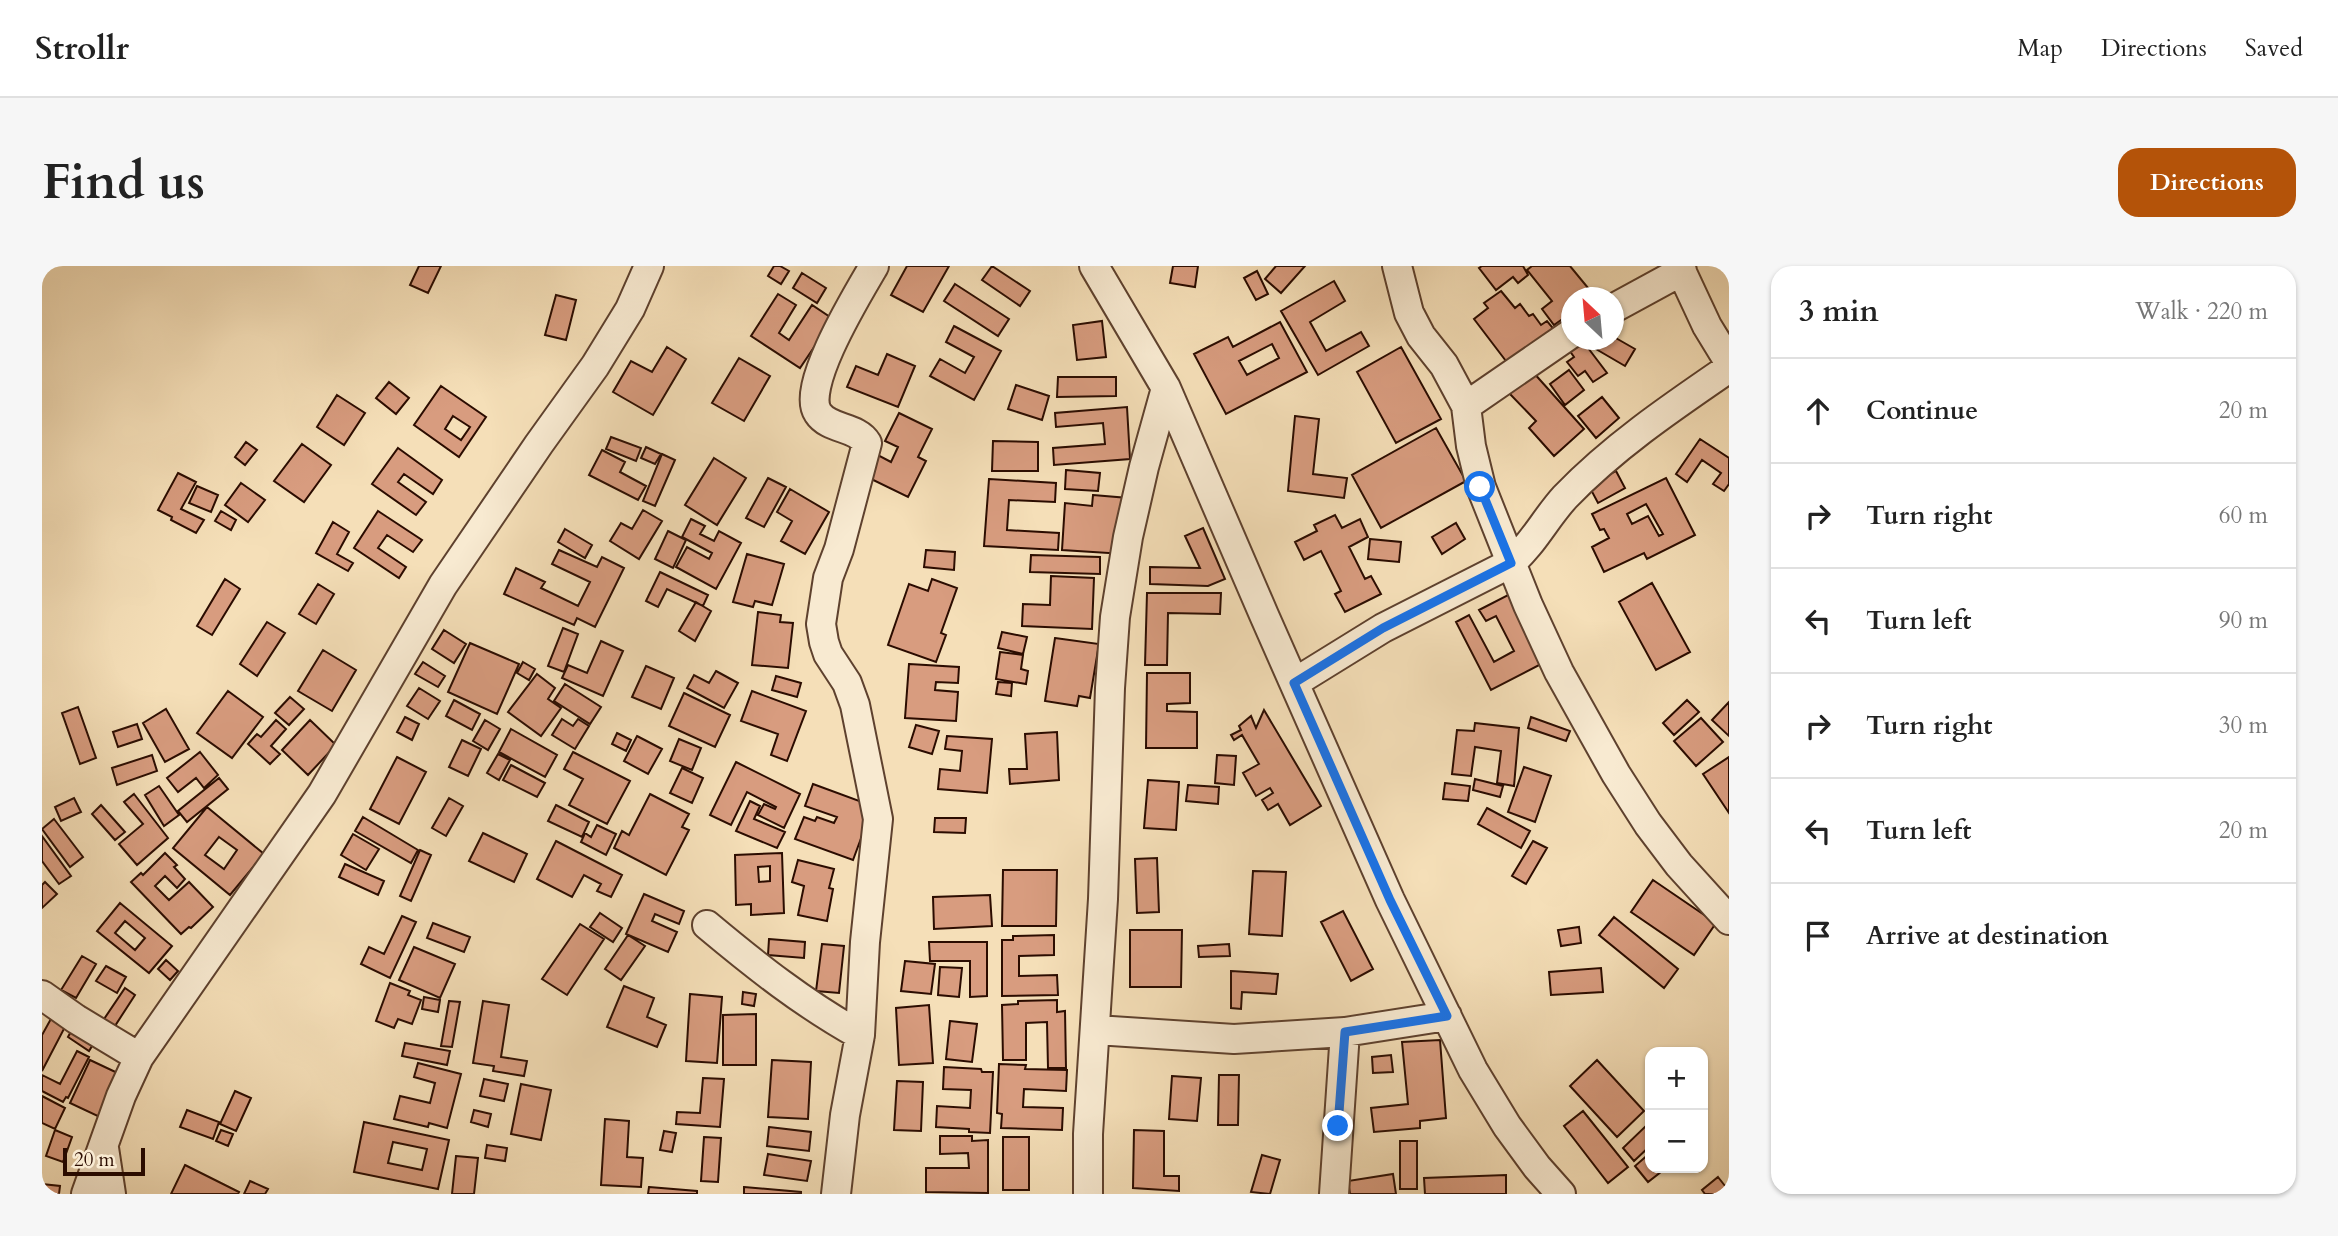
<!DOCTYPE html>
<meta charset="utf-8">
<style>
body{margin:0;font-family:Cardo,serif;background:#f6f6f6;color:#222}
.controls{position:absolute;right:21px;bottom:21px;display:grid;overflow:hidden;border-radius:14px;box-shadow:0 2px 5px #0004}
.controls button{width:63px;height:63px;display:grid;place-items:center;padding:0;border:0;border-bottom:2px solid #e0e0e0;background:#fff;color:#222;font:35px sans-serif}
.compass{position:absolute;left:1519px;top:21px;width:63px;height:63px;border-radius:50%;background:#fff;box-shadow:0 2px 5px #0004;rotate:334deg}
.scale{position:absolute;left:21px;bottom:18px;width:82px;box-sizing:border-box;padding-left:7px;border:4px solid #2b0c00;border-top:0;font-size:19px;line-height:24px;white-space:nowrap;color:#2b0c00;-webkit-text-stroke:5px #f8ead1;paint-order:stroke}
.stop{position:absolute;width:21px;height:21px;margin:-16px;border:5px solid #1a73e8;border-radius:50%;background:#fff}
.stop.end{background:#1a73e8;border-color:#fff;box-shadow:0 2px 7px #0008}
.list{margin:0;padding:0;list-style:none}
h2{display:flex;justify-content:space-between;align-items:center;height:91px;margin:0;padding:0 28px;font-size:30px}
h2 small{font-size:23px;font-weight:400;color:#767676}
.list li{display:grid;grid-template-columns:46px 1fr auto;gap:21px;align-items:center;box-sizing:border-box;height:105px;padding:0 28px;border-top:2px solid #e0e0e0}
.list b{display:block;font-size:26px;white-space:nowrap}
.list em{font-size:23px;font-style:normal;color:#767676}
.icon{flex:none;width:38px;height:38px;fill:none;stroke:currentColor;stroke-width:2;stroke-linecap:round;stroke-linejoin:round}
.map{position:relative;flex:none;width:1687px;height:928px;overflow:hidden;border-radius:21px}
header{display:flex;align-items:center;gap:42px;box-sizing:border-box;height:98px;padding:0 35px;background:#fff;border-bottom:2px solid #e0e0e0}
header strong{font-size:33px}
nav{display:flex;gap:38px;margin-inline-start:auto;font-size:24px}
.intro{display:flex;align-items:center;justify-content:space-between;box-sizing:border-box;height:168px;padding:0 42px}
h1{margin:0;font-size:49px}
.button{padding:18px 32px;border-radius:21px;background:#b45309;color:#fff;font-size:24px;font-weight:700}
main{display:flex;gap:42px;padding:0 42px}
aside{flex:1;background:#fff;border-radius:21px;box-shadow:0 2px 5px #0004}
.map>svg:first-child{display:block}
</style>
<header>
<strong>Strollr</strong>
<nav><a>Map</a><a>Directions</a><a>Saved</a></nav>
</header>
<div class="intro"><h1>Find us</h1><a class="button">Directions</a></div>
<main>
<div class="map">
<svg width="1687" height="928" viewBox="0 0 1687 928">
<rect width="100%" height="100%" fill="#f5dfb8"/>
<filter id="stains"><feTurbulence type="fractalNoise" baseFrequency=".00286" numOctaves="4"/><feColorMatrix values="0 0 0 0 .2 0 0 0 0 .09 0 0 0 0 .02 0 0 0 .5 -.17"/></filter>
<radialGradient id="worn" r=".72"><stop offset=".6" stop-color="#630" stop-opacity="0"/><stop offset="1" stop-color="#630" stop-opacity=".3"/></radialGradient>
<path fill="#d89c7f" stroke="#2b0c00" stroke-width="2" fill-rule="evenodd" d="M377,0H399L386,27L368,19Z
M732,0H738L747,5L739,18L726,10Z
M865,0H907L881,46L849,29Z
M950,0L988,25L978,40L940,14Z
M1131,0H1156L1153,21L1128,17Z
M1234,0H1263L1239,27L1223,13Z
M1440,0H1481L1486,9L1476,17L1471,11L1454,24L1437,2Z
M1490,0H1528L1551,28L1547,32H1530V54L1523,59L1519,54L1512,59L1500,43L1510,35L1485,4Z
M1215,5L1226,28L1214,34L1202,12Z
M760,7L784,22L775,37L751,22Z
M1292,15L1303,35L1268,56L1284,85L1319,66L1327,80L1276,109L1239,45Z
M913,18L967,53L956,70L902,35Z
M1459,25L1473,42L1478,38L1487,50L1491,48L1499,59L1505,55L1515,67L1467,99L1432,53L1446,42L1442,37Z
M736,28L754,39L737,67L747,74L770,39L791,53L758,102L709,70Z
M514,29L534,34L524,74L503,69Z
M1060,55L1064,91L1035,94L1031,59Z
M1238,56L1265,106L1184,148L1152,88L1186,71L1191,81ZM1230,78L1237,92L1205,109L1197,95Z
M912,60L959,85L932,134L888,110L898,93L923,107L932,91L904,76Z
M1572,71L1593,83L1583,100L1547,79L1550,74H1572Z
M1540,74L1565,107L1551,116L1543,105L1536,110L1525,96L1532,91L1525,81Z
M625,81L644,93L611,149L571,126L589,95L610,106Z
M1359,81L1399,153L1354,177L1315,106Z
M845,88L873,100L856,141L805,121L814,100L836,109Z
M697,92L728,110L702,155L670,137Z
M1527,104L1542,124L1523,139L1508,118Z
M1490,105L1542,163L1512,190L1487,162L1494,155L1467,127Z
M1016,111H1074V130L1015,131Z
M347,116L367,132L354,148L334,132Z
M974,119L1007,130L1000,154L966,143Z
M399,120L444,151L417,191L372,159ZM411,150L428,161L419,174L403,163Z
M295,129L323,147L302,179L275,161Z
M1560,131L1577,152L1554,172L1536,150Z
M1085,141L1088,193L1012,199L1011,182L1063,178L1061,157L1014,161L1013,147Z
M857,147L890,163L876,191L884,195L866,231L823,210L834,188L849,196L856,181L843,175Z
M1253,150L1277,153L1271,208L1305,212L1302,232L1246,225Z
M1394,162L1424,215L1339,262L1310,209Z
M569,171L599,182L594,195L564,183Z
M1658,173L1687,192V218L1682,225L1671,218L1679,207L1660,194L1645,216L1634,208Z
M951,175L996,176V205H950Z
M204,176L215,184L203,199L193,191Z
M260,178L289,199L262,236L232,215Z
M604,181L619,188L613,198L599,192Z
M356,182L400,214L391,228L362,208L356,216L384,236L374,249L330,218Z
M560,184L583,196L578,206L604,220L596,234L547,209Z
M620,188L633,194L613,240L601,235Z
M672,192L704,212L675,259L643,239Z
M1024,204L1058,207L1056,225L1023,223Z
M1574,205L1583,222L1556,237L1547,220Z
M136,207L154,216L139,243L162,254L154,267L129,254L130,251L116,244Z
M726,212L744,221L722,261L704,252Z
M1624,212L1653,269L1605,293L1602,287L1562,306L1550,281L1567,272L1562,263L1558,264L1550,248ZM1604,238L1621,268L1617,270L1606,250L1590,258L1585,248Z
M947,213L1014,217L1013,236L967,234L965,264L1017,267L1016,284L942,280Z
M199,217L223,234L206,256L183,239Z
M155,220L176,229L169,246L147,237Z
M748,223L787,246L763,288L739,275L750,255L735,246Z
M1051,229L1086,232L1082,288L1020,284L1023,237L1050,240Z
M601,244L620,255L597,293L568,275L579,257L590,263Z
M179,245L194,254L189,264L173,255Z
M336,245L380,274L371,286L345,269L336,282L364,301L357,312L312,282Z
M1293,249L1300,262L1318,253L1326,271L1307,281L1323,313L1329,310L1339,328L1303,346L1293,328L1299,325L1279,285L1262,294L1253,276L1275,265L1272,259Z
M649,253L663,260L658,268L672,275L677,265L699,277L674,323L634,301L645,281L667,293L670,287L640,271Z
M291,256L307,266L295,288L311,297L306,305L274,287Z
M1414,257L1423,273L1400,288L1390,271Z
M1161,262L1183,313L1166,320L1108,318V301L1158,302L1143,270Z
M523,263L550,279L543,292L516,276Z
M626,265L644,274L631,302L613,293Z
M1328,273L1359,276L1357,296L1326,293Z
M517,284L555,301L560,291L582,302L553,361L535,352L532,359L462,328L474,302L503,316L499,322L536,340L548,316L510,298Z
M884,284L913,286L912,304L882,301Z
M705,288L742,298L730,339L713,335L711,341L691,336Z
M989,289L1058,291V308L988,306Z
M618,306L666,329L661,340L625,323L616,341L604,335Z
M1009,310L1052,312L1050,363L980,360L981,338L1008,339Z
M183,313L198,323L170,369L155,360Z
M890,313L915,322L899,367L904,369L894,396L846,379L867,318L886,325Z
M1610,317L1648,386L1614,404L1577,336Z
M276,318L292,328L274,358L257,348Z
M1105,327H1179L1178,348L1126,347L1125,399H1103Z
M1468,328L1503,396L1449,424L1414,356L1427,349L1452,396L1472,385L1454,350L1444,355L1437,344Z
M654,336L669,345L653,375L637,365Z
M716,346L739,349L738,356L751,357L746,402L710,399Z
M225,356L243,367L215,410L198,398Z
M521,362L536,368L522,406L506,400Z
M402,364L424,378L412,397L390,383Z
M960,366L985,371L981,388L956,382Z
M1013,372L1057,378L1048,432L1037,430L1035,440L1003,435Z
M559,375L581,385L561,430L520,412L526,399L545,407Z
M428,377L477,398L455,448L406,426Z
M281,384L314,404L290,445L256,425Z
M958,386L981,389L979,403L986,405L984,418L954,413Z
M381,396L403,410L396,421L373,408Z
M481,396L493,403L487,414L475,407Z
M867,398L917,401L916,417L894,416L893,424L916,426L914,455L863,452Z
M604,400L632,412L619,443L590,431Z
M674,405L696,417L682,442L645,422L652,409L667,417Z
M1105,407H1148V437L1125,438V445L1155,446V482H1104Z
M495,408L513,422L506,433L519,442L499,470L466,446Z
M734,410L759,417L755,431L730,424Z
M956,416L970,417L969,430L954,428Z
M523,418L559,441L548,458L512,435Z
M377,422L398,435L386,453L365,440Z
M186,425L221,451L190,492L155,467Z
M710,425L764,445L745,495L729,489L736,468L699,455Z
M642,427L688,449L673,481L627,460Z
M248,431L262,443L247,459L233,447Z
M412,434L438,448L430,464L404,450Z
M1645,434L1657,446L1632,469L1621,457Z
M1687,436V470L1670,454Z
M36,441L54,492L38,498L20,447Z
M124,443L147,483L123,496L101,457Z
M1222,444L1279,540L1248,559L1236,538L1226,544L1220,534L1231,527L1228,522L1214,530L1201,507L1217,498L1200,469L1192,474L1189,469L1199,464L1197,460L1209,450L1214,462Z
M363,451L377,458L370,474L355,466Z
M1489,451L1528,465L1524,475L1486,462Z
M1659,452L1681,476L1654,500L1632,475Z
M520,453L531,460L536,453L547,460L533,483L510,469Z
M234,454L244,463L229,480L238,488L228,498L206,478L215,468L219,471Z
M268,454L294,479L266,509L240,484Z
M443,454L458,463L446,484L431,475Z
M1433,457L1477,462L1472,520L1455,517L1459,485L1433,481L1429,510L1410,508L1415,464L1432,465Z
M95,458L100,473L76,481L71,466Z
M874,459L897,465L890,488L867,481Z
M469,463L515,489L503,511L457,486Z
M1015,466L1017,514L968,518L967,503H985L983,468Z
M575,467L589,474L584,485L570,478Z
M595,470L620,483L606,508L582,495Z
M905,470L950,473L945,527L896,523L898,503L918,505L920,485L903,483Z
M637,473L659,482L650,504L628,495Z
M420,474L439,483L426,510L407,501Z
M158,486L176,509L162,522L154,512L136,526L125,512Z
M531,486L588,515L565,558L527,539L541,513L522,503Z
M456,488L468,494L457,514L445,507Z
M110,489L115,505L75,519L70,502Z
M1175,489L1194,490L1192,519L1173,517Z
M355,491L384,506L357,558L328,543Z
M1687,491V547L1661,508Z
M694,496L758,528L742,562L716,549L722,538L733,543L734,541L705,526L689,559L668,549Z
M469,499L503,517L495,531L461,514Z
M1482,501L1509,510L1493,556L1466,546Z
M640,502L661,512L650,537L628,527Z
M177,512L186,523L145,556L136,545Z
M1433,513L1461,520L1458,531L1431,524Z
M1106,514L1137,516L1134,564L1102,562Z
M1403,517L1428,520L1426,535L1401,533Z
M771,518L831,540L811,594L753,573L762,551L773,555L775,551L792,557L795,551L763,540Z
M1146,519L1177,521L1176,538L1144,535Z
M117,520L137,549L122,560L103,529Z
M92,528L126,572L95,599L77,578L101,558L82,536Z
M608,528L647,548L640,561L647,564L624,609L572,582L580,565L587,569Z
M32,532L39,546L19,555L13,541Z
M407,532L421,540L404,570L390,562Z
M708,535L718,540L712,553L743,566L735,582L694,565Z
M59,539L83,566L73,574L50,548Z
M514,539L547,556L540,571L506,555Z
M165,541L222,588L188,629L131,582ZM177,571L195,584L182,603L163,589Z
M1445,542L1488,565L1479,582L1436,558Z
M321,551L376,584L369,597L313,565Z
M893,552H924L923,567L892,566Z
M12,553L41,591L28,601L0,563Z
M555,559L574,568L564,589L539,576L543,567L549,571Z
M441,567L485,588L472,616L427,595Z
M311,568L337,583L324,604L299,589Z
M0,570L29,610L17,618L0,595Z
M514,575L580,609L569,631L555,625L559,618L542,609L530,631L495,613Z
M1491,575L1505,582L1484,618L1470,610Z
M378,584L389,589L369,635L358,630Z
M123,587L135,599L132,601L143,613L135,622L123,610L113,620L127,634L147,616L171,641L149,662L147,661L139,668L89,616L99,607L101,609Z
M740,587L742,647L709,649V638L694,639L693,589ZM728,600V615L717,616L716,601Z
M1115,592L1117,646L1095,647L1093,593Z
M756,594L792,603L787,622L791,623L785,655L756,649L762,620L750,616Z
M303,598L342,615L336,629L297,611Z
M961,604H1015L1014,660H960Z
M1211,605L1244,606L1240,670L1207,668Z
M1611,614L1674,657L1652,689L1589,646Z
M3,616L15,628L0,642V619Z
M602,628L642,645L637,658L613,648L610,655L635,666L626,686L584,668Z
M948,629L950,660L892,663L891,631Z
M78,637L130,680L107,707L55,665ZM83,655L103,672L93,684L73,667Z
M1301,645L1331,703L1309,715L1279,656Z
M558,647L580,662L571,676L548,661Z
M360,650L374,656L348,712L319,698L327,681L342,688Z
M1572,651L1636,703L1622,722L1557,669Z
M391,657L428,671L422,686L385,672Z
M538,658L562,673L525,729L500,713Z
M1537,661L1539,677L1519,680L1516,664Z
M1088,664H1140L1139,721H1088Z
M586,669L603,680L579,714L563,703Z
M1012,669V689L977,690V710L1015,709L1016,729L960,730V674H971V670Z
M727,673L763,676L762,692L726,689Z
M887,676H945V730L928,731V695H888Z
M780,678L802,680L797,727L774,725Z
M1187,678L1188,690L1157,691L1156,680Z
M372,681L413,698L398,732L357,714Z
M40,690L54,698L34,732L19,724Z
M124,694L136,705L128,714L116,703Z
M863,695L893,698L889,728L859,725Z
M64,700L84,711L75,727L54,715Z
M898,701L920,702L917,731L896,729Z
M1559,702L1561,726L1509,729L1507,706Z
M1189,705L1236,708L1234,728L1200,726L1199,743L1189,742Z
M348,717L368,725L366,729L379,734L370,758L356,753L352,762L334,755Z
M582,720L612,732L605,751L624,759L615,781L565,761Z
M83,722L93,729L71,763L60,756Z
M701,726L714,728L712,740L700,738Z
M648,728L680,731L675,797L644,795Z
M382,731L398,734L396,746L380,743Z
M1015,734V746L1023,745L1024,802H1006L1005,756L984,757V794H961L960,739L976,738V735Z
M407,735L418,736L410,781L399,780Z
M441,735L467,739L459,791L485,795L482,810L451,805L452,800L431,797Z
M887,739L891,797L857,799L854,742Z
M714,748V799H681V749Z
M10,751L24,759L0,805V769Z
M908,755L935,758L930,796L904,793Z
M31,762L53,775L47,785L26,771Z
M1398,774L1404,852L1378,855V862L1332,866L1329,842L1366,838L1360,776Z
M363,777L408,785L405,799L360,790Z
M35,785L47,791L26,832L24,831L21,836L0,825V809L18,818Z
M1349,789L1351,806L1331,807L1330,791Z
M48,794L82,810L62,853L28,837Z
M730,794L769,796L766,853L726,851Z
M1555,794L1602,845L1575,871L1528,820Z
M376,797L419,808L405,862L387,857L386,861L352,853L358,830L388,837L393,817L372,811Z
M957,798L984,799L983,803L1025,804L1024,825L982,823L981,841L1021,842L1020,864L959,862L960,848L955,847Z
M902,801L939,803L940,806H951L948,867L927,866V863L894,861L895,840L928,842L929,824L901,823Z
M1177,809H1197L1196,859H1176Z
M1130,810L1159,812L1155,855L1127,853Z
M661,812L682,813L678,861L634,858L635,846L658,847Z
M442,813L466,818L462,835L438,830Z
M855,815L881,816L879,865L852,864Z
M479,818L509,824L499,874L469,868Z
M193,825L209,832L194,865L178,858Z
M0,830L23,842L13,863L0,857Z
M145,844L177,856L171,873L138,861Z
M432,844L449,848L446,861L429,856Z
M1541,845L1586,901L1566,917L1522,860Z
M563,853L587,855L585,891L601,892L599,921L559,919Z
M322,856L407,874L396,923L312,906ZM351,876L385,883L380,904L346,897Z
M1608,856V880L1592,895L1581,882Z
M727,861L769,866L767,885L725,880Z
M13,864L30,871L21,896L4,890Z
M179,864L191,868L186,880L174,875Z
M1092,864L1122,865V910H1137V925L1091,922Z
M622,865L634,867L630,886L618,884Z
M898,870H930V875L946,874V927L884,926V902H927L926,887L898,888Z
M662,871L679,872L676,916L659,915Z
M961,871H987V924H961Z
M1358,875H1375V923H1358Z
M445,879L465,882L463,895L443,892Z
M1608,887V902H1624L1606,916L1593,900Z
M726,888L769,895L765,915L722,909Z
M1220,889L1238,894L1228,928L1209,926Z
M414,890L436,892L432,928H410Z
M143,899L197,926L196,928H129Z
M1351,908L1354,928H1308L1306,915Z
M1464,909V928H1383L1382,912Z
M1676,911L1687,925L1684,928H1663L1660,924Z
M208,915L226,923L223,928H202Z
M0,918L18,920L17,928H0Z
M607,921L655,925V928H606Z
M702,921L759,926V928H702Z"/>
<g fill="none" stroke-linecap="round" stroke-linejoin="round">
<g stroke="#5e412e" stroke-width="32">
<path id="street" d="M1052,0L1124,122L1222,349L1348,634L1431,804L1465,860L1495,901L1519,928
M1355,0L1367,47L1379,70L1402,99L1424,140L1429,180L1439,221L1486,339L1517,406L1574,508L1606,558L1637,599L1687,654
M1637,0L1665,60L1687,96
M1572,42L1640,5
M1424,140L1530,67
M1252,417L1341,362L1469,297C1491,278 1503,253 1523,231C1571,181 1630,141 1687,102
M665,659C714,700 762,738 818,769
M0,729L34,753L97,791
M1054,764L1192,773L1303,766L1405,750
M62,882L69,928
M44,928L79,830L97,791L280,528L401,319L497,178L553,100L588,43L607,0
M794,928L803,849L818,769L823,676L836,553L813,439L805,417L786,388L782,376L779,358L786,312L797,283L825,177C815,160 787,164 776,147C758,121 817,26 832,0
M1046,928V868L1061,633L1068,422L1073,351L1086,271L1102,201L1124,122
M1292,928L1303,766"/>
</g>
<use href="#street" stroke="#f8ead1" stroke-width="28"/>
</g>
<g fill="none" stroke-linecap="round" stroke-linejoin="round">
<path stroke="#1a73e8" stroke-width="9" d="M1296,860L1303,766L1405,750L1348,634L1252,417L1341,362L1469,297L1438,221"/>
</g>
<rect width="100%" height="100%" filter="url(#stains)"/>
<rect width="100%" height="100%" fill="url(#worn)"/>
</svg>
<div class="controls">
<button>+</button>
<button>−</button>
</div>
<svg class="compass" viewBox="-18 -18 36 36"><path d="M0-13l5 13h-10z" fill="#e53935"/><path d="M0 13l5-13h-10z" fill="#767676"/></svg>
<div class="scale">20 m</div>
<div class="stop" style="left:1438px;top:221px"></div>
<div class="stop end" style="left:1296px;top:860px"></div>
</div>
<aside>
<h2>3 min<small>Walk · 220 m</small></h2>
<ul class="list">
<li><svg class="icon" aria-label="ahead" viewBox="0 0 24 24"><path d="M12 20V5M6 11l6-6 6 6"/></svg><div><b>Continue</b></div><em>20 m</em></li>
<li><svg class="icon" aria-label="right" viewBox="0 0 24 24"><path d="M7 20v-9h11M14 6l5 5-5 5"/></svg><div><b>Turn right</b></div><em>60 m</em></li>
<li><svg class="icon" aria-label="left" viewBox="0 0 24 24"><path d="M17 20v-9H6M10 6l-5 5 5 5"/></svg><div><b>Turn left</b></div><em>90 m</em></li>
<li><svg class="icon" aria-label="right" viewBox="0 0 24 24"><path d="M7 20v-9h11M14 6l5 5-5 5"/></svg><div><b>Turn right</b></div><em>30 m</em></li>
<li><svg class="icon" aria-label="left" viewBox="0 0 24 24"><path d="M17 20v-9H6M10 6l-5 5 5 5"/></svg><div><b>Turn left</b></div><em>20 m</em></li>
<li><svg class="icon" aria-label="arrive" viewBox="0 0 24 24"><path d="M6 21V4h12l-3 4 3 4H6"/></svg><div><b>Arrive at destination</b></div></li>
</ul>
</aside>
</main>
